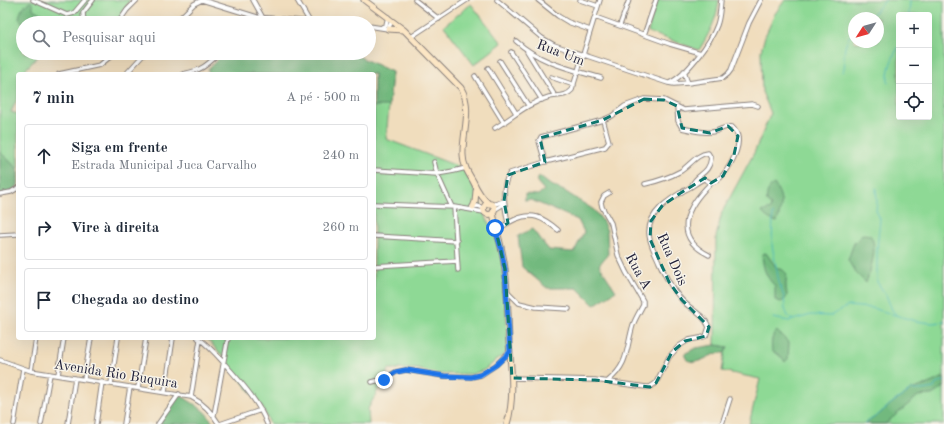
<!DOCTYPE html>
<html lang="pt">
<meta charset="utf-8">
<style>
body{margin:0;font-family:"Old Standard TT",serif;background:#f2f2f3;color:#1f2937}
.controls{position:absolute;right:12px;top:12px;display:grid;overflow:hidden;border-radius:4px;box-shadow:0 4px 16px #0002}
.controls button{width:36px;height:36px;display:grid;place-items:center;padding:0;border:0;border-bottom:1px solid #e0e1e3;background:#fff;color:#1f2937;font:20px sans-serif}
.compass{position:absolute;left:848px;top:12px;width:36px;height:36px;border-radius:50%;background:#fff;box-shadow:0 4px 16px #0002;rotate:234deg}
.stop{position:absolute;width:12px;height:12px;margin:-9px;border:3px solid #1a73e8;border-radius:50%;background:#fff}
.stop.end{background:#1a73e8;border-color:#fff;box-shadow:0 1px 4px #0008}
.list{margin:0;padding:0;list-style:none}
h2{display:flex;justify-content:space-between;align-items:center;height:52px;margin:0;padding:0 16px;font-size:17px}
h2 small{font-size:13px;font-weight:400;color:#747a83}
.list li{display:grid;grid-template-columns:26px 1fr auto;gap:12px;align-items:center;box-sizing:border-box;height:64px;margin:0 8px 8px;padding:0 8px;border:1px solid #e0e1e3;border-radius:4px}
.list b{display:block;font-size:15px;white-space:nowrap}
.list p{margin:0;font-size:13px;white-space:nowrap;color:#747a83}
.list em{font-size:13px;font-style:normal;color:#747a83}
.icon{flex:none;width:22px;height:22px;fill:none;stroke:currentColor;stroke-width:2;stroke-linecap:round;stroke-linejoin:round}
.map{position:relative;flex:none;width:944px;height:424px;overflow:hidden}
.search{position:absolute;background:#fff;box-shadow:0 4px 16px #0002;left:16px;top:16px;width:360px;height:44px;display:flex;align-items:center;gap:10px;box-sizing:border-box;padding:0 14px;border-radius:22px;color:#747a83;font-size:15px}
.panel{position:absolute;background:#fff;box-shadow:0 4px 16px #0002;left:16px;top:72px;width:360px;height:268px;border-radius:4px}
.map>svg:first-child{display:block}
</style>
<div class="map">
<svg width="944" height="424" viewBox="0 0 944 424">
<rect width="100%" height="100%" fill="#f7f3e8"/>
<filter id="ink" filterUnits="userSpaceOnUse"><feTurbulence type="fractalNoise" baseFrequency=".025" numOctaves="2"/><feDisplacementMap in="SourceGraphic" scale="8" xChannelSelector="R" yChannelSelector="G"/><feConvolveMatrix kernelMatrix="1 2 1 2 8 2 1 2 1" color-interpolation-filters="sRGB"/></filter>
<filter id="wash" filterUnits="userSpaceOnUse"><feTurbulence type="fractalNoise" baseFrequency=".012" numOctaves="4" result="noise"/><feDisplacementMap in="SourceGraphic" scale="16" xChannelSelector="R" yChannelSelector="G"/><feGaussianBlur stdDeviation="0.9" result="paint"/><feColorMatrix in="noise" values="0 0 0 0 0 0 0 0 0 0 0 0 0 0 0 0 0 1.4 0 .05"/><feComposite in="paint" operator="in"/></filter>
<g filter="url(#wash)">
<rect width="100%" height="100%" fill="#f0ddbd"/>
<path fill="#8ed995" stroke="#587e68" fill-rule="evenodd" d="M0,0H130L116,23H23V53H41L24,71L26,74H18V97L11,112L18,114V186L15,189L0,193Z
M657,0H719C717,19 709,34 699,50L648,32Z
M785,0H944V424H749L760,379L722,371L725,353L727,347L715,345L716,237L722,212L754,153L771,113L762,92L761,51L765,36L771,23L774,15ZM899,15H929V117H899ZM854,18H878V42H854Z
M471,4L502,43L474,65L444,26Z
M224,53H351L392,72L386,139L465,169L476,193L486,217L500,248L505,288L508,351L484,370L472,374H438L417,369H389L368,409L369,424H270L263,408L227,362L211,343L205,338H374V74H209L208,69Z"/>
<path fill="#72b97e" stroke="#4a6e5c" d="M31,2L33,4V9L42,14L69,23H27L26,22H22L19,19C20,11 23,5 31,2Z
M224,53H351L392,72L389,106H374V74H209L208,69Z
M0,152L18,169V184L13,191L0,194Z
M539,176L549,184L566,192L594,210L602,220L607,231L608,254L599,265L616,291L594,305L577,288H547L522,267L518,236L532,229L549,250L574,252L584,232L578,220L531,200L525,201V194L538,195L544,190L537,182Z
M774,184C784,198 782,206 777,222C772,221 765,217 762,212L770,209L771,205L767,202C766,193 767,190 774,184Z
M863,234L870,235C879,246 870,271 866,283L855,272L848,260L854,243Z
M766,253L776,267L783,270L787,274C786,278 786,283 786,288C787,295 789,298 781,302L775,300V286C765,276 763,268 762,254Z
M777,331L789,343L788,359L785,362L779,355L772,351C771,343 771,336 777,331Z
M715,345L728,347L725,353C722,353 718,353 715,354C704,358 698,365 687,360L684,354L696,348Z
M944,377V387L932,395L918,396L885,424H864L878,415L892,403L911,390L928,384Z
M179,394C191,403 207,409 213,424H158Z"/>
<g fill="none" stroke-linecap="round" stroke-linejoin="round">
<path stroke="#47b7bd" stroke-width="1" d="M909,15L910,0
M869,18L886,0
M842,72C846,67 844,63 844,57C844,47 847,38 854,31
M888,83C887,69 892,58 899,46
M876,188L877,202L876,210L880,219L877,249V282L886,295L892,310L896,314
M773,213L772,245L779,282L784,297L785,309L788,316L793,320
M773,318L789,321L811,315L830,316L848,306L872,308L915,321L932,323L944,322
M864,424L878,415L892,403L911,390H922L934,388L936,384L944,381"/>
</g>
</g>
<g filter="url(#ink)">
<g fill="none" stroke-linecap="round" stroke-linejoin="round">
<g stroke="#89807c" stroke-width="5.5">
<path id="street" d="M33,0L67,15L74,13L85,0
M253,0L263,18
M297,0L310,22
M415,0L439,19
M497,0L542,38L554,45L668,83L674,84L688,83L723,78L728,74L731,70L749,23L761,0
M538,0L558,16L568,22L590,30
M580,0L598,6
M595,17L670,44L701,53
M84,23L83,13L93,0
M118,23L127,10L137,0
M175,23L194,4L202,0L257,17L324,23
M250,23L257,17
M620,25L629,0
M369,26L388,29L392,21
M382,27L386,25L388,17
M644,35L656,0
M411,37L467,0
M516,41C540,63 570,69 601,78
M527,51L555,96
M511,52L542,100
M107,53V56H110L112,53
M500,61L528,105
M488,68L516,113
M684,71L686,78L688,83
M59,74L100,65L111,56
M126,74L145,53
M183,74C202,70 206,66 220,53
M475,76L504,123
M551,77L574,85
M669,83C686,76 711,42 717,25C720,17 720,8 721,0
M677,106L678,121L682,128C691,130 701,133 711,132C719,132 724,125 732,127C735,130 738,134 738,138C740,151 724,181 711,183
M495,128C513,117 528,103 549,97C557,95 566,97 572,90L600,0
M434,162L437,174L452,207
M545,162L539,141L541,137L603,120L612,116L625,106L644,99L664,100L684,110L752,104L758,106
M374,170L437,174L454,171L466,168
M645,184C659,181 668,178 681,171C690,165 697,154 708,153L711,158C709,175 697,173 692,185
M0,194L11,192L18,188
M374,204L454,207L484,212
M492,205L504,201
M454,207L458,270
M472,207L478,206L483,208
M494,210L504,204
M508,223C505,207 500,187 510,173L545,162L605,147L609,142L603,120
M496,231C507,223 522,213 537,217C544,219 552,225 558,230
M0,235L18,234
M374,236L457,241
M374,266L457,261
M506,290L519,303L536,307L569,309
M198,338C211,347 220,359 231,371C245,387 259,403 267,424
M0,360L31,371L191,397C203,403 212,412 219,424
M31,371L36,338
M58,375L64,338
M512,378L595,380L646,387H650L656,383L669,357L679,346L689,340L700,338L706,336L709,327C704,314 689,309 681,299C671,288 665,275 659,262C655,252 649,243 649,233C648,212 670,199 685,190C692,187 697,182 704,179L711,183C687,206 671,236 709,255
M84,379L91,338
M608,381C629,364 626,348 633,325C636,317 640,311 643,305V301L626,272L618,255L611,223L602,207L601,202L604,196L609,193
M372,382L384,379L396,372L406,370L444,376L471,377L481,375L496,365L510,351
M111,384L118,338
M138,388L146,338
M165,392L173,338
M191,397L200,340
M214,415L228,338
M14,424L23,369
M41,424L50,374
M68,424L75,378
M96,424L102,382
M124,424L130,387
M158,424L179,394
M220,424L261,410
M722,424L730,399"/>
</g>
<g stroke="#89807c" stroke-width="7">
<path id="secondary" d="M364,0L404,30L461,88C473,108 462,134 463,155C463,165 468,173 473,181C477,190 482,198 489,204
M388,29L403,30
M483.5 209a5.5 5.5 0 1 1 11 0a5.5 5.5 0 1 1-11 0Z
M473,207L475,202L476,191
M493,212C496,231 503,249 505,269C508,293 508,318 509,342C511,369 515,398 507,424"/>
</g>
<use href="#street" stroke="#fff" stroke-width="3.5"/>
<use href="#secondary" stroke="#fce6c4" stroke-width="5"/>
</g>
</g>
<g fill="none" stroke-linecap="round" stroke-linejoin="round" filter="url(#ink)">
<path stroke="#1a73e8" stroke-width="5" d="M384,380L396,372L406,370L444,376L471,377L480,375L496,365L510,352L505,269L501,248L495,228"/>
</g>
<path fill="none" stroke="#0f766e" stroke-width="3" stroke-dasharray="8 5" stroke-linejoin="round" d="M644,99L664,100L677,106L682,128L710,133L728,126L738,136L734,155L723,176L711,183L705,178L679,194L662,206L651,221L650,239L669,282L682,300L709,327L706,336L685,341L672,352L656,383L650,387L595,380L512,378L505,269L496,231L508,223L504,201L508,175L545,162L540,138L603,120Z"/>
<g text-anchor="middle" stroke-width="3" stroke-linejoin="round" paint-order="stroke">
<g font-size="14" fill="#22223b" stroke="#f7f3e8">
<text transform="translate(561 52) rotate(21)" y="5">Rua Um</text>
<text transform="translate(673 259) rotate(66)" y="5">Rua Dois</text>
<text transform="translate(639 271) rotate(61)" y="5">Rua A</text>
<text transform="translate(116 373) rotate(9)" y="5">Avenida Rio Buquira</text>
</g>
</g>
</svg>
<div class="controls">
<button>+</button>
<button>−</button>
<button><svg class="icon" aria-label="locate" viewBox="0 0 24 24"><circle cx="12" cy="12" r="6"/><path d="M12 2v4M12 18v4M2 12h4M18 12h4"/></svg></button>
</div>
<svg class="compass" viewBox="-18 -18 36 36"><path d="M0-13l5 13h-10z" fill="#e53935"/><path d="M0 13l5-13h-10z" fill="#747a83"/></svg>
<div class="stop" style="left:495px;top:228px"></div>
<div class="stop end" style="left:384px;top:380px"></div>
<div class="search"><svg class="icon" aria-label="search" viewBox="0 0 24 24"><circle cx="10" cy="10" r="6"/><path d="M15 15l6 6"/></svg>Pesquisar aqui</div>
<section class="panel">
<h2>7 min<small>A pé · 500 m</small></h2>
<ul class="list">
<li><svg class="icon" aria-label="ahead" viewBox="0 0 24 24"><path d="M12 20V5M6 11l6-6 6 6"/></svg><div><b>Siga em frente</b><p>Estrada Municipal Juca Carvalho</p></div><em>240 m</em></li>
<li><svg class="icon" aria-label="right" viewBox="0 0 24 24"><path d="M7 20v-9h11M14 6l5 5-5 5"/></svg><div><b>Vire à direita</b></div><em>260 m</em></li>
<li><svg class="icon" aria-label="arrive" viewBox="0 0 24 24"><path d="M6 21V4h12l-3 4 3 4H6"/></svg><div><b>Chegada ao destino</b></div></li>
</ul>
</section>
</div>
